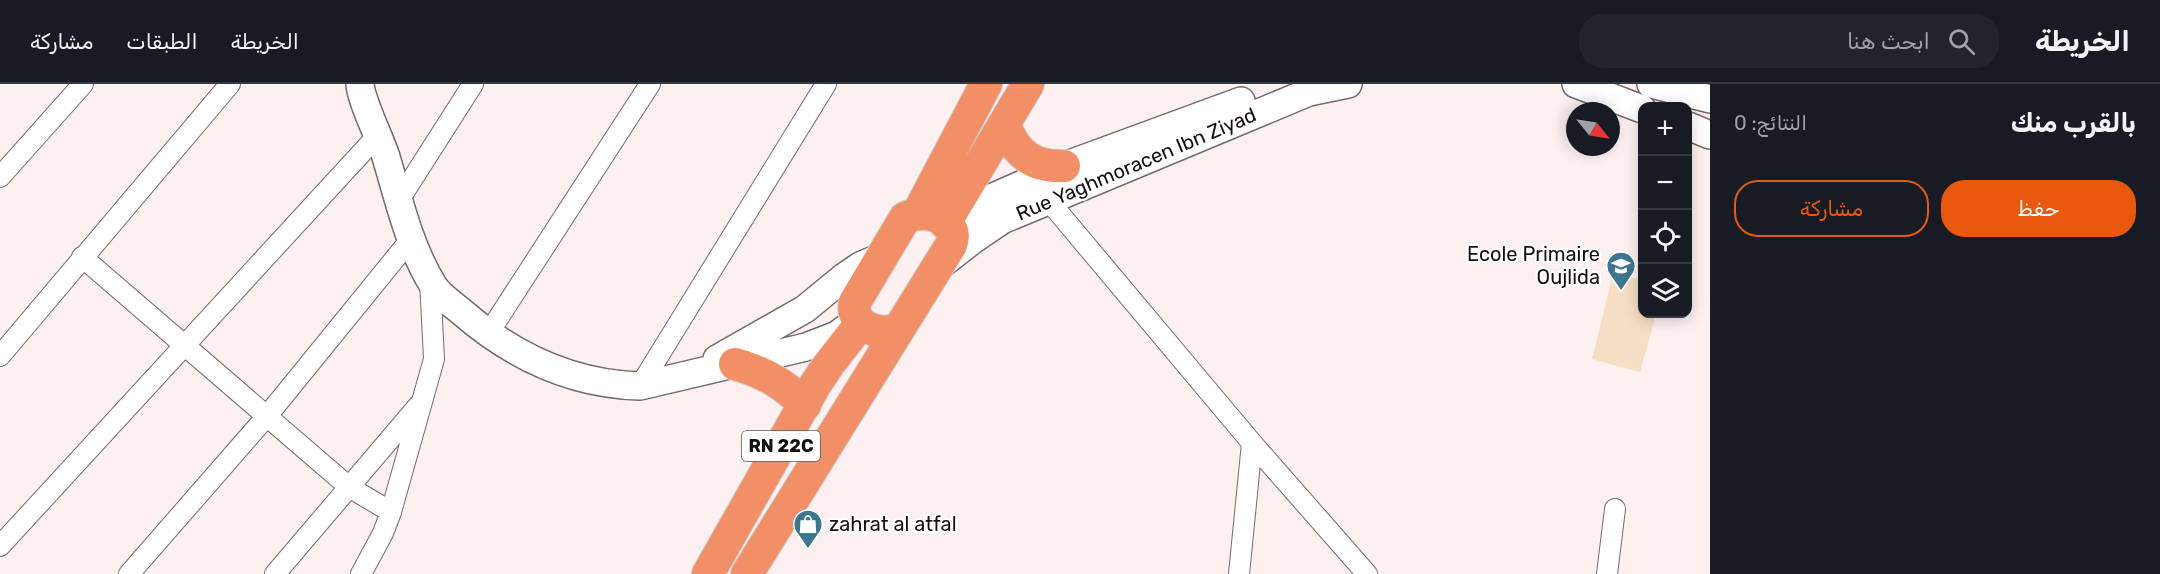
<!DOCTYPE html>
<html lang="ar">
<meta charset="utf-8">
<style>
body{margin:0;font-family:Rubik,Vazirmatn,sans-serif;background:#20242c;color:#f1f3f6;direction:rtl}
.controls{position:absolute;right:18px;top:18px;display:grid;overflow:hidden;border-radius:12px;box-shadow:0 3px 15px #0003}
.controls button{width:54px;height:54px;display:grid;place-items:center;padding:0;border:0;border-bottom:2px solid #363941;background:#171b24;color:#f1f3f6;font:30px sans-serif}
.compass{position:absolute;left:1566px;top:18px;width:54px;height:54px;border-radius:50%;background:#171b24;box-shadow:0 3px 15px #0003;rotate:120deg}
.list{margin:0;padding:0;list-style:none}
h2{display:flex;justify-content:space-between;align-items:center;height:78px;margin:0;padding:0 24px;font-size:26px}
h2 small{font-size:20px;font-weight:400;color:#9ea1a6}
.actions{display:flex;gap:12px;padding:18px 24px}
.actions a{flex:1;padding:14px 0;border:2px solid #ea580c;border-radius:24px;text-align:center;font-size:21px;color:#ea580c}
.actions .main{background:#ea580c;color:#fff}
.icon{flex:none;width:33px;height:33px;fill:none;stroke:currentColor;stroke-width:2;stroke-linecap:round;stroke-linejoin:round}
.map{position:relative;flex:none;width:1710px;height:490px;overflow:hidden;direction:ltr}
header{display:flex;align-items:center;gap:36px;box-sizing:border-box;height:84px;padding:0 30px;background:#171b24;border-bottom:2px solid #363941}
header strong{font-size:28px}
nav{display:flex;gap:33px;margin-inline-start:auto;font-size:21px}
.search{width:420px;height:54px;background:#20242c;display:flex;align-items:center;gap:15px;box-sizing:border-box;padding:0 21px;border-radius:24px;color:#9ea1a6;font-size:22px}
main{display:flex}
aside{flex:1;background:#171b24}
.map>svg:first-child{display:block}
</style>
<header>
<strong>الخريطة</strong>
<div class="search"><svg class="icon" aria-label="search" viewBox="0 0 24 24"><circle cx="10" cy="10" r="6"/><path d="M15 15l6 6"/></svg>ابحث هنا</div>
<nav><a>الخريطة</a><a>الطبقات</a><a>مشاركة</a></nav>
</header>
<main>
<aside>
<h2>بالقرب منك<small>النتائج: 0</small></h2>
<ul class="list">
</ul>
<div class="actions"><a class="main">حفظ</a><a>مشاركة</a></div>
</aside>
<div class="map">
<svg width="1710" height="490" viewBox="0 0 1710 490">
<rect width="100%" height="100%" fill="#fdf0f1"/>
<path fill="#f6dec2" d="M1613,189L1642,196V230H1656L1640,288L1592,275Z"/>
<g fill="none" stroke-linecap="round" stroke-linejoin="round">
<g stroke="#77696a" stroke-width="22">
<path id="minor" d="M0,93L83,0
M399,116L473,0
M1048,116L1252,359L1367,490
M82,173L349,403L391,428
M488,250L650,0
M0,272L230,0
M640,302L826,0
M0,462L378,51
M129,490L267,332L411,155
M275,490L419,321
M361,490L383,449L391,428L434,275L430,196
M1239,490L1252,359
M1607,490L1615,425"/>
</g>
<g stroke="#77696a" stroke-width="30">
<path id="secondary" d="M360,0C361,17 380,54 386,73C399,116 409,162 433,201C439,212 453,220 463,229C514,273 571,300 640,302L806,263L837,251L857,236
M1576,0L1642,25
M1651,0L1710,15
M1688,42L1710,51
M950,143L991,114L1064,82L1241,17
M938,183L974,155L1002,136L1309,8L1348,0
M717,275L805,225L844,193L860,182L881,173"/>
</g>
<g stroke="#d0cfcf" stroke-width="34">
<path id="trunk" d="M1005,42C1017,71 1033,83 1064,82
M918,129L986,0
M945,139L1028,0
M735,280C764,288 784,300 805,321
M708,490L815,301L829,280L861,239
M747,490L951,161C961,135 925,123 905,134L855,218C849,242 881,254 899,244"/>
</g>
<use href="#minor" stroke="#fff" stroke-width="20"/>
<use href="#secondary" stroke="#fff" stroke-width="27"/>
<use href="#trunk" stroke="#f28f66" stroke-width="32"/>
</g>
<defs>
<g id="school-pin" transform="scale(1.5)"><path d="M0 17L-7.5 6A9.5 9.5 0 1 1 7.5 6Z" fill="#3c778f" stroke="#fff"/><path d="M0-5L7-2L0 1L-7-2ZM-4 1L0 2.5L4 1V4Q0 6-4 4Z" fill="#fff"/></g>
<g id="shop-pin" transform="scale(1.5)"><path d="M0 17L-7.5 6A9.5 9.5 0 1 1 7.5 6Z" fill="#3c778f" stroke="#fff"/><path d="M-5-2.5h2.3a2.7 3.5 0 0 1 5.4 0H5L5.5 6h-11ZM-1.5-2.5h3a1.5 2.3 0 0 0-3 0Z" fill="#fff"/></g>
</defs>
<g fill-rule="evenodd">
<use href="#school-pin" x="1621" y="182"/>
<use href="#shop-pin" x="808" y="440"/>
</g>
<g text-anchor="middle" stroke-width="4.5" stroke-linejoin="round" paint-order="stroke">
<rect fill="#fff" stroke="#5b5858" stroke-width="1.5" x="742" y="347" width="78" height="30" rx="4.5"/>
<g font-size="18" font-weight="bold" fill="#151010">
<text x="781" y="368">RN 22C</text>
</g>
<g font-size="20" fill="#151010" stroke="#fff">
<text transform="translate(1136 80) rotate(-23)" y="7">Rue Yaghmoracen Ibn Ziyad</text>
</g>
<g font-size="20" fill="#151010" stroke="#fff" text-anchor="end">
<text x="1600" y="177">Ecole Primaire<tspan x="1600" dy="23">Oujlida</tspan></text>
<text x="829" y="447" text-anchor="start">zahrat al atfal</text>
</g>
</g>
</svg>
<div class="controls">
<button>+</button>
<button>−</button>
<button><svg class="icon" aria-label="locate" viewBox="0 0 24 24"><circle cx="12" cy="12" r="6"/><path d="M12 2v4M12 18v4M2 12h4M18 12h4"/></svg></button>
<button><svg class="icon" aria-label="layers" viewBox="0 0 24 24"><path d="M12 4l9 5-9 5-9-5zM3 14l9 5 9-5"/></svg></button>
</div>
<svg class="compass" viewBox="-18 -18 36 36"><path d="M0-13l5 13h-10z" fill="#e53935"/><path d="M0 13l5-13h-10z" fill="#9ea1a6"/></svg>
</div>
</main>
